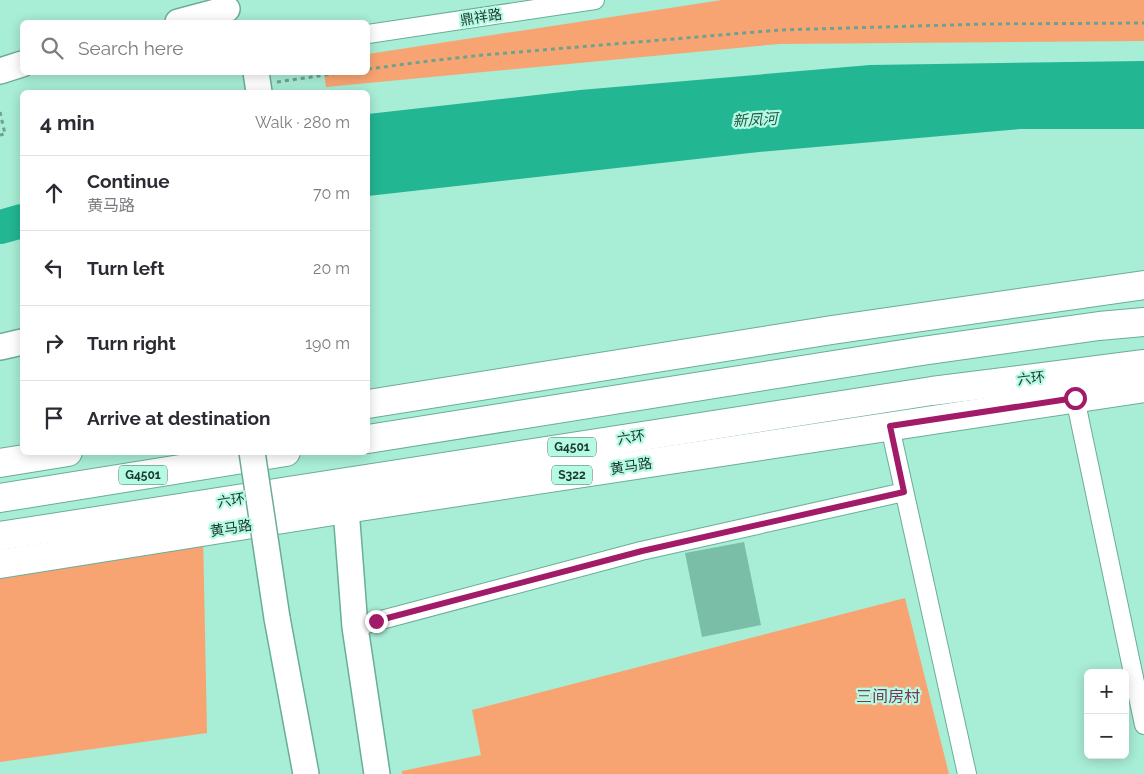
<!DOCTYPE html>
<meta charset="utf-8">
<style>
body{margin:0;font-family:Raleway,"Noto Sans SC",sans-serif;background:#f2f2f3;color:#2b2b33}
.controls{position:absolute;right:15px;bottom:15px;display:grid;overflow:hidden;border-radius:8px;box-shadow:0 2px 12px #0003}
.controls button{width:45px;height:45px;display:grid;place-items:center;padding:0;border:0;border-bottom:1px solid #e1e1e2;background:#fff;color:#2b2b33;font:25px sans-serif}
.stop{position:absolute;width:15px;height:15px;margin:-11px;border:4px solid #a11b69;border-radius:50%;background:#fff}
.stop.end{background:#a11b69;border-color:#fff;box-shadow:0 1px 5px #0008}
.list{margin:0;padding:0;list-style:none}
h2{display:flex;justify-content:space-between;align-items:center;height:65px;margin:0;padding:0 20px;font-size:21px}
h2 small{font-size:16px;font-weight:400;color:#7c7c81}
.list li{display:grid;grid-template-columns:32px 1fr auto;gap:15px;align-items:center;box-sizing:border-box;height:75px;padding:0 20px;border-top:1px solid #e1e1e2}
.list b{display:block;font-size:19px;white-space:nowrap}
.list p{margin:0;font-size:16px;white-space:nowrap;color:#7c7c81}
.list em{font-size:16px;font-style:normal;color:#7c7c81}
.icon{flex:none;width:28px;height:28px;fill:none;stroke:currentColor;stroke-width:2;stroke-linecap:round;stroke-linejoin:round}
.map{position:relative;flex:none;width:1144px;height:774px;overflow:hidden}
.search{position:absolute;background:#fff;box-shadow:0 2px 12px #0003;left:20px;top:20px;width:350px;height:55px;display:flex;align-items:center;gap:12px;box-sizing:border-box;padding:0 18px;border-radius:8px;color:#7c7c81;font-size:19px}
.panel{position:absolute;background:#fff;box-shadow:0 2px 12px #0003;left:20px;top:90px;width:350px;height:365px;border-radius:8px}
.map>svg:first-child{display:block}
</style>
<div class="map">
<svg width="1144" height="774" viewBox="0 0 1144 774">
<rect width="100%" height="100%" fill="#a8edd5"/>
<path fill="#f8a472" d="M722,0H1144V41L779,44L326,87L324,73L368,72V54Z
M203,532L207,733L0,762V574Z
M905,598L949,774H402V771L481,755L472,710Z"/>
<path fill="#22b692" d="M1144,61V129H1020L759,152L368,196V114L580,90L870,65Z"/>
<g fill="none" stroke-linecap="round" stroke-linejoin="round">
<path stroke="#22b692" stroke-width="34" d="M0,227L22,221"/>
</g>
<path fill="#7abea7" d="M744,542L761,625L702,637L685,553Z"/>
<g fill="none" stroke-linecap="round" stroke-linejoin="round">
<g stroke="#6aad98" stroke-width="20">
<path id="street" d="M368,34L595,0
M1075,398L1144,725
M890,427L967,774
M355,627L641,551L904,492"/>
</g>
<g stroke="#6aad98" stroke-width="28">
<path id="secondary" d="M178,22L227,9
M0,71L22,64
M256,72L259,92
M0,347L22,342
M346,509L355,627L377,774
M277,618L306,774"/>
</g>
<g stroke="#6aad98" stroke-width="30">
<path id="primary" d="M368,404L832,330L1144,285
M0,463L68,452
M0,564L346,509L1144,388"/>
</g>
<g stroke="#6aad98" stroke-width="30">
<path id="highway" d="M368,439L922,351L1099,326L1144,322
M0,498L286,452
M0,536L932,391L1144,364"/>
</g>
<path stroke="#6da290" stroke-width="3" stroke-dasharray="4 4" stroke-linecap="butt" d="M368,69L429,61L483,55L780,30L985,24L1144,23
M277,82L346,72
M0,112L5,134L0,135"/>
<use href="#street" stroke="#fff" stroke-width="18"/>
<use href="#secondary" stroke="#fff" stroke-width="25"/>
<use href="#primary" stroke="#fff" stroke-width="28"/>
<use href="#highway" stroke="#fff" stroke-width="28"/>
<g stroke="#6aad98" stroke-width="28" stroke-linecap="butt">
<path id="secondary-bridge" d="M252,452L277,618"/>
</g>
<use href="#secondary-bridge" stroke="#fff" stroke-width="25"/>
</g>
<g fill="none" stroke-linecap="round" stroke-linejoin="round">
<path stroke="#a11b69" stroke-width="6" d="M376,621L642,551L904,492L890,426L1075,398"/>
</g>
<g text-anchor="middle" stroke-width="4.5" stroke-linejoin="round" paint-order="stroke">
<g fill="#b5fae2" stroke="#4a7365" stroke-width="1">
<rect x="548" y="437.5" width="48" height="19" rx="4"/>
<rect x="119" y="465.5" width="48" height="19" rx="4"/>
<rect x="552" y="465.5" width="40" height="19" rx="4"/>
</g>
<g font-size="12" font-weight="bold" fill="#1c3930">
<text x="572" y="451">G4501</text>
<text x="143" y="479">G4501</text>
<text x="572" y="479">S322</text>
</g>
<g font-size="14" fill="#1c3930" stroke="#b5fae2">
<text transform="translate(481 17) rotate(-9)" y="5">鼎祥路</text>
<text transform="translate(1031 378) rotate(-7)" y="5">六环</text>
<text transform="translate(631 437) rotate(-9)" y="5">六环</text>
<text transform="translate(631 466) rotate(-9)" y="5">黄马路</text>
<text transform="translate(231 500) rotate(-9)" y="5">六环</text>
<text transform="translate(231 528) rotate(-9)" y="5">黄马路</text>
</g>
<g font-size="15" font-style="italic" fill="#225949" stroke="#b5fae2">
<text transform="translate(755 120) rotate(-3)" y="5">新凤河</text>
</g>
<g font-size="16" fill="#793758" stroke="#b5fae2">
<text x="888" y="702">三间房村</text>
</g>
</g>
</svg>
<div class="controls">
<button>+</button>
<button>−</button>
</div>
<div class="stop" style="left:1075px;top:398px"></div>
<div class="stop end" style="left:376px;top:621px"></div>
<div class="search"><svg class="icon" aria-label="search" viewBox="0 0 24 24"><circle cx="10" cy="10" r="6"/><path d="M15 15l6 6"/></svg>Search here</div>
<section class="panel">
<h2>4 min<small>Walk · 280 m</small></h2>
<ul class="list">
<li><svg class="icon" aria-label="ahead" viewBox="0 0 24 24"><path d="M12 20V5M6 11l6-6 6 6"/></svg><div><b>Continue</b><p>黄马路</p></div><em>70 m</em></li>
<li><svg class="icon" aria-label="left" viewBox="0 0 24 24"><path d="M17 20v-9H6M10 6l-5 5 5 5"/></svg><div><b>Turn left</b></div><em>20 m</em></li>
<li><svg class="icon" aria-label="right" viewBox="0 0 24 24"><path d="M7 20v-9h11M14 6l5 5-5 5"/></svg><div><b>Turn right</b></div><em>190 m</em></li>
<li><svg class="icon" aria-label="arrive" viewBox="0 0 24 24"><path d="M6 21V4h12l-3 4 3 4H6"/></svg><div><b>Arrive at destination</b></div></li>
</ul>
</section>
</div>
